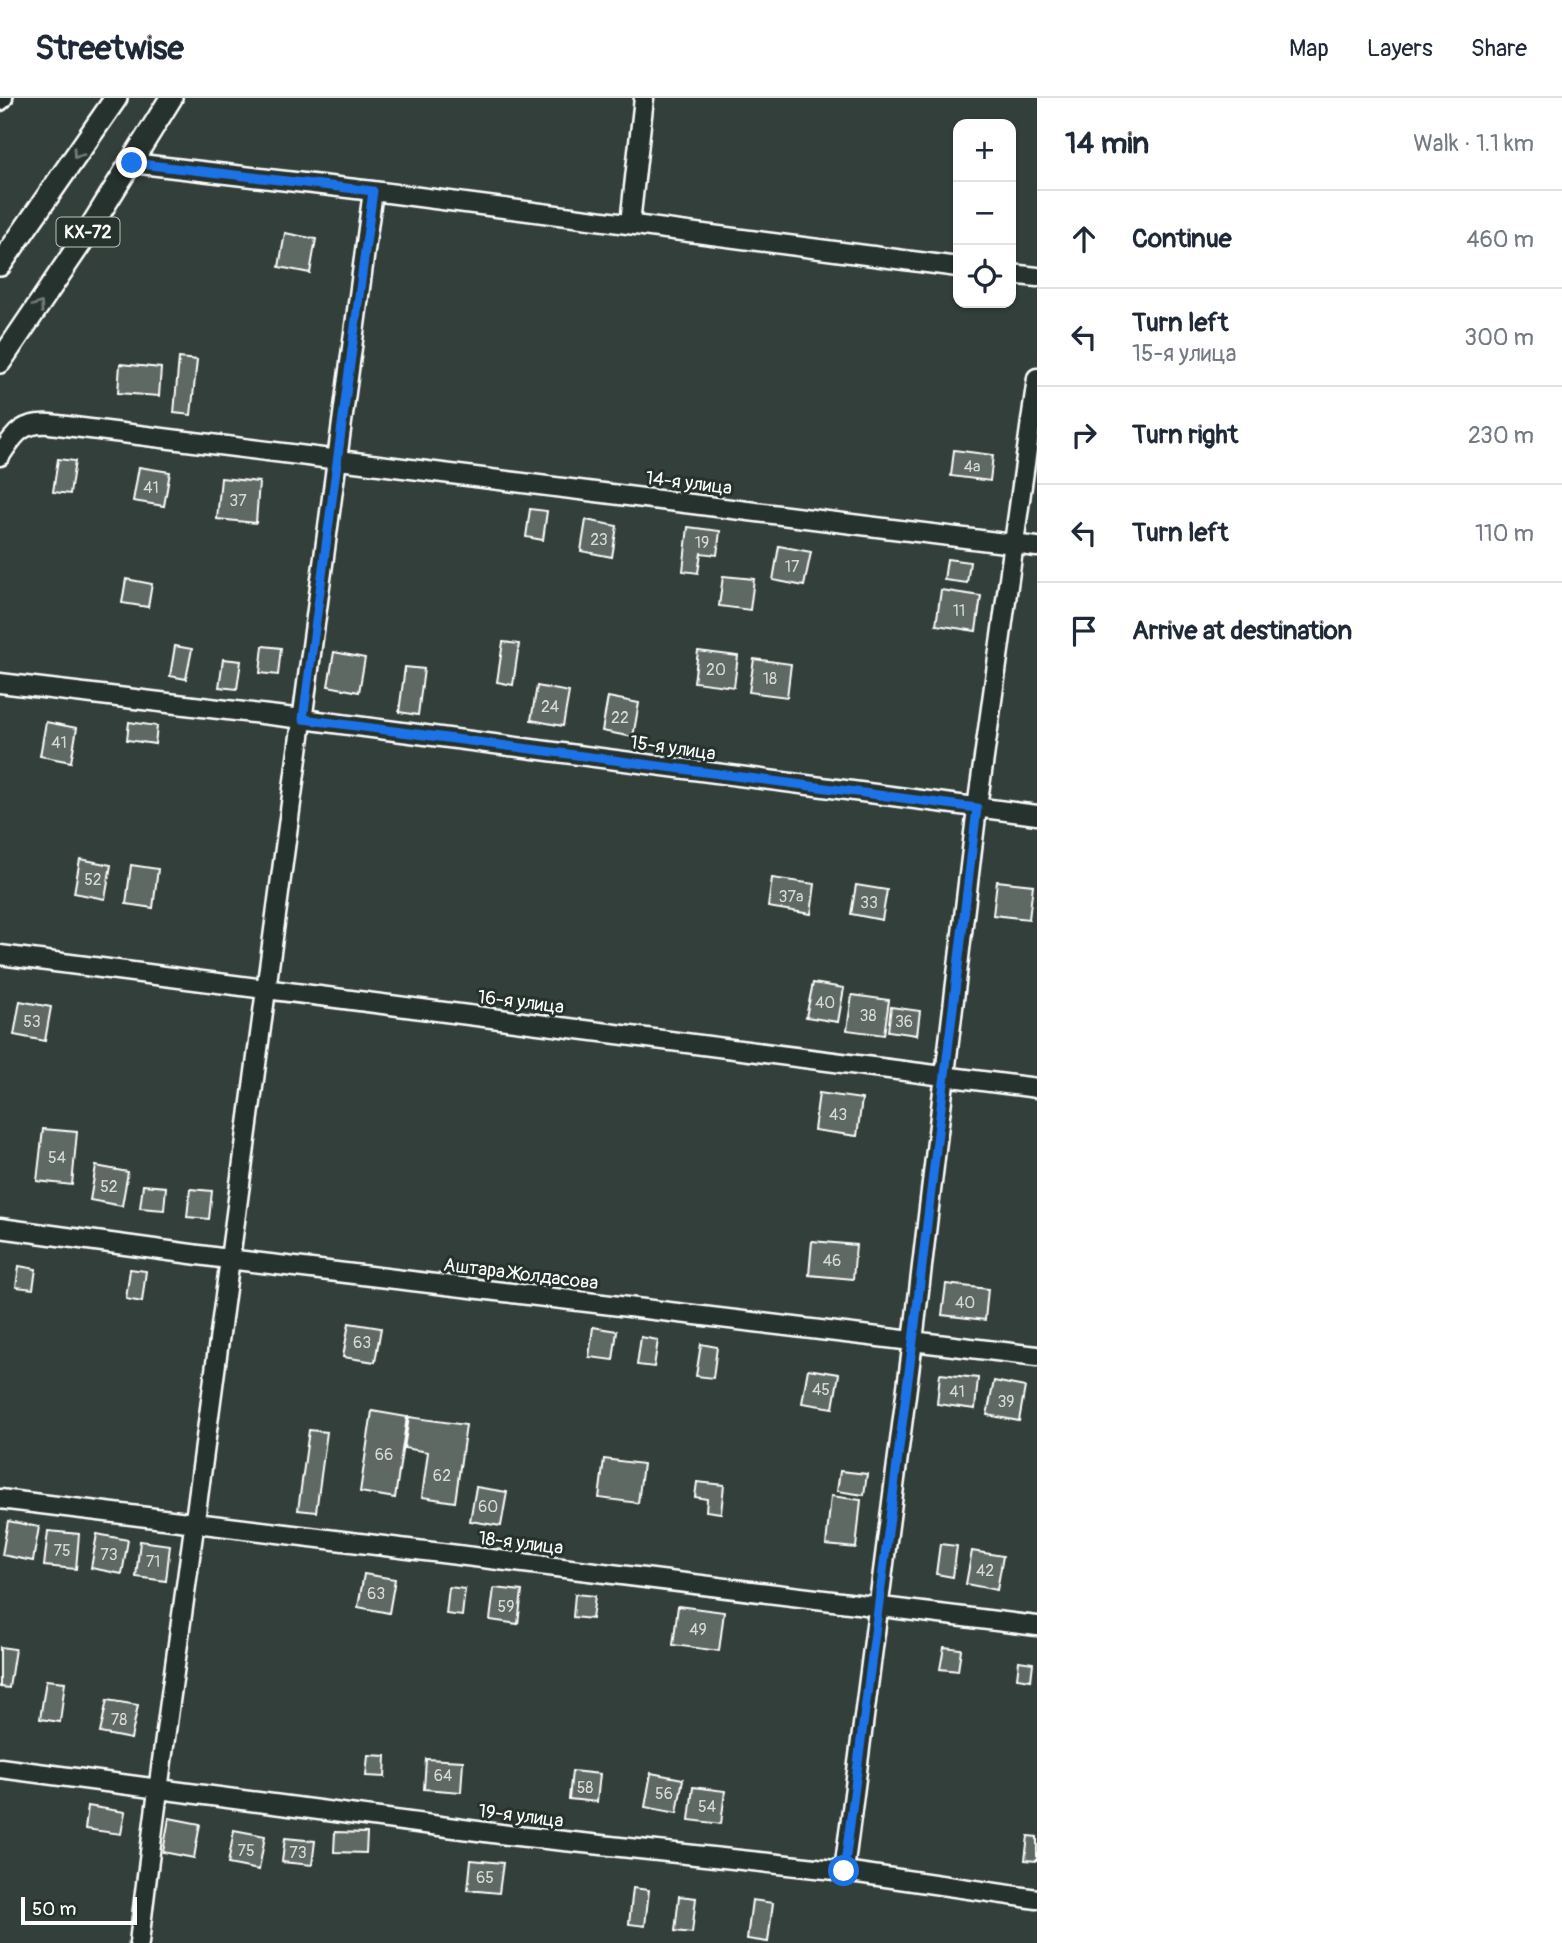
<!DOCTYPE html>
<meta charset="utf-8">
<style>
body{margin:0;font-family:Pangolin,sans-serif;background:#f6f6f7;color:#1f2937}
.controls{position:absolute;right:21px;top:21px;display:grid;overflow:hidden;border-radius:14px;box-shadow:0 2px 5px #0004}
.controls button{width:63px;height:63px;display:grid;place-items:center;padding:0;border:0;border-bottom:2px solid #e0e1e3;background:#fff;color:#1f2937;font:35px sans-serif}
.scale{position:absolute;left:21px;bottom:18px;width:116px;box-sizing:border-box;padding-left:7px;border:4px solid #fff;border-top:0;font-size:19px;line-height:24px;white-space:nowrap;color:#fff;-webkit-text-stroke:5px #26332d;paint-order:stroke}
.stop{position:absolute;width:21px;height:21px;margin:-16px;border:5px solid #1a73e8;border-radius:50%;background:#fff}
.stop.end{background:#1a73e8;border-color:#fff;box-shadow:0 2px 7px #0008}
.list{margin:0;padding:0;list-style:none}
h2{display:flex;justify-content:space-between;align-items:center;height:91px;margin:0;padding:0 28px;font-size:30px}
h2 small{font-size:23px;font-weight:400;color:#747a83}
.list li{display:grid;grid-template-columns:46px 1fr auto;gap:21px;align-items:center;box-sizing:border-box;height:98px;padding:0 28px;border-top:2px solid #e0e1e3}
.list b{display:block;font-size:26px;white-space:nowrap}
.list p{margin:0;font-size:23px;white-space:nowrap;color:#747a83}
.list em{font-size:23px;font-style:normal;color:#747a83}
.icon{flex:none;width:38px;height:38px;fill:none;stroke:currentColor;stroke-width:2;stroke-linecap:round;stroke-linejoin:round}
.map{position:relative;flex:none;width:1037px;height:1845px;overflow:hidden}
header{display:flex;align-items:center;gap:42px;box-sizing:border-box;height:98px;padding:0 35px;background:#fff;border-bottom:2px solid #e0e1e3}
header strong{font-size:33px}
nav{display:flex;gap:38px;margin-inline-start:auto;font-size:24px}
main{display:flex}
aside{flex:1;background:#fff}
.map>svg:first-child{display:block}
</style>
<header>
<strong>Streetwise</strong>
<nav><a>Map</a><a>Layers</a><a>Share</a></nav>
</header>
<main>
<div class="map">
<svg width="1037" height="1845" viewBox="0 0 1037 1845">
<rect width="100%" height="100%" fill="#333f3a"/>
<filter id="ink" filterUnits="userSpaceOnUse"><feTurbulence type="fractalNoise" baseFrequency=".0143" numOctaves="2"/><feDisplacementMap in="SourceGraphic" scale="14" xChannelSelector="R" yChannelSelector="G"/><feConvolveMatrix kernelMatrix="1 2 1 2 8 2 1 2 1" color-interpolation-filters="sRGB"/></filter>
<g filter="url(#ink)">
<path fill="#5f6964" stroke="#fff" stroke-width="2" d="M285,135L316,141L310,175L279,169Z
M179,260L197,262L191,317L174,315Z
M120,266L161,270L159,298L118,295Z
M954,352L993,357L990,383L951,378Z
M58,361L75,363L70,396L53,394Z
M139,369L170,374L164,408L133,403Z
M221,380L259,384L256,425L217,421Z
M530,411L547,413L543,442L526,439Z
M586,422L617,428L612,459L581,453Z
M688,429L720,433L717,457L701,455L698,475L683,473Z
M779,448L811,454L804,488L773,482Z
M947,461L970,464L967,485L944,482Z
M723,478L754,481L750,512L719,508Z
M126,481L152,486L148,509L122,505Z
M941,492L981,498L976,533L936,527Z
M503,544L519,546L513,587L497,584Z
M175,548L192,551L186,581L170,578Z
M263,548L281,550L278,577L260,575Z
M698,553L738,558L734,589L694,584Z
M334,554L365,560L359,594L328,588Z
M223,561L241,563L237,591L219,589Z
M754,561L791,566L787,599L749,594Z
M405,569L424,571L418,617L399,614Z
M537,588L569,594L563,628L531,622Z
M608,599L639,605L633,639L602,633Z
M46,624L77,630L71,664L40,658Z
M129,624L157,628L155,646L127,642Z
M80,761L111,767L105,801L74,795Z
M131,767L158,771L153,810L126,806Z
M772,780L815,786L811,816L768,809Z
M997,783L1033,787L1029,821L993,817Z
M856,787L887,792L882,822L851,816Z
M813,885L844,890L838,924L806,919Z
M852,897L889,902L884,937L847,932Z
M20,903L51,909L45,943L14,937Z
M891,909L920,913L917,937L888,933Z
M819,995L862,1001L857,1038L814,1032Z
M43,1031L77,1034L72,1087L37,1083Z
M96,1068L128,1074L122,1108L90,1102Z
M143,1087L166,1089L164,1112L140,1110Z
M190,1091L212,1093L209,1121L187,1119Z
M812,1143L856,1147L853,1181L809,1177Z
M19,1168L36,1171L33,1191L16,1189Z
M130,1171L146,1173L142,1204L126,1201Z
M946,1186L988,1191L985,1222L942,1217Z
M349,1225L381,1230L375,1264L343,1259Z
M593,1229L617,1233L613,1262L589,1259Z
M641,1239L658,1242L654,1269L637,1267Z
M701,1246L717,1249L713,1280L696,1278Z
M808,1271L839,1276L833,1310L802,1305Z
M940,1276L978,1280L975,1311L937,1306Z
M994,1283L1025,1289L1019,1323L987,1317Z
M372,1313L407,1319L395,1400L360,1394Z
M409,1319L466,1327L455,1404L422,1399L428,1354L404,1350Z
M309,1332L327,1334L316,1414L298,1412Z
M604,1361L643,1366L638,1405L599,1400Z
M840,1373L867,1376L864,1397L837,1393Z
M697,1384L724,1387L721,1415L706,1413L707,1401L695,1399Z
M476,1389L507,1394L501,1428L470,1423Z
M831,1398L861,1402L856,1450L826,1447Z
M8,1423L39,1429L33,1463L2,1457Z
M48,1433L79,1436L76,1471L44,1468Z
M97,1436L128,1442L122,1476L91,1470Z
M140,1443L170,1447L166,1483L136,1479Z
M940,1446L957,1448L953,1479L936,1476Z
M972,1453L1003,1458L997,1492L966,1486Z
M364,1476L395,1481L389,1515L358,1509Z
M449,1489L465,1491L462,1518L446,1516Z
M494,1490L522,1493L518,1526L490,1522Z
M575,1496L595,1498L592,1521L573,1519Z
M678,1508L724,1514L719,1553L673,1547Z
M0,1549L15,1551L9,1590L0,1589Z
M944,1549L961,1551L958,1573L940,1571Z
M1019,1563L1033,1565L1031,1582L1017,1580Z
M46,1582L65,1584L60,1624L40,1621Z
M107,1602L138,1607L131,1641L100,1635Z
M368,1657L386,1658L385,1679L366,1678Z
M426,1661L463,1663L461,1694L424,1691Z
M572,1673L600,1676L597,1704L569,1701Z
M651,1675L683,1681L677,1715L645,1709Z
M693,1689L725,1693L721,1726L689,1722Z
M88,1708L125,1714L121,1736L85,1731Z
M169,1720L200,1726L194,1760L163,1754Z
M234,1732L265,1738L259,1772L228,1766Z
M335,1734L367,1735L366,1755L334,1754Z
M1028,1738L1037,1739V1763L1025,1762Z
M285,1740L315,1743L312,1767L282,1764Z
M471,1762L503,1765L499,1795L468,1792Z
M633,1790L649,1792L645,1828L629,1826Z
M679,1798L696,1800L692,1835L675,1833Z
M752,1802L773,1805L768,1844L747,1841Z"/>
<g fill="none" stroke-linecap="round" stroke-linejoin="round">
<g stroke="#fff" stroke-width="23">
<path id="minor" d="M0,3L3,0
M132,65L373,93L958,169
M630,125L644,0
M1011,176L1037,179
M0,358C15,336 21,324 50,326L1037,449
M0,585L303,621L1037,717
M0,857L1037,990
M0,1130L228,1161L1037,1258
M0,1401L1037,1528
M0,1670L508,1737L844,1773L1037,1801
M844,1773L913,1243L977,710L1037,280
M139,1845C155,1704 176,1563 195,1422C253,979 312,536 373,93"/>
</g>
<g stroke="#fff" stroke-width="26">
<path id="major" d="M0,167L116,0
M0,264L84,140L171,0"/>
</g>
<use href="#minor" stroke="#26332d" stroke-width="18"/>
<use href="#major" stroke="#26332d" stroke-width="21"/>
</g>
<defs><path id="oneway-chevron" d="M-2-3.5L2.5 0L-2 3.5" fill="none" stroke-width="1.6" stroke-linecap="round" stroke-linejoin="round" transform="scale(1.75)"/></defs>
<g stroke="#727a76">
<use href="#oneway-chevron" transform="translate(77 56) rotate(125)"/>
<use href="#oneway-chevron" transform="translate(39 208) rotate(-56)"/>
</g>
</g>
<g fill="none" stroke-linecap="round" stroke-linejoin="round" filter="url(#ink)">
<path stroke="#1a73e8" stroke-width="9" d="M132,65L373,93L303,621L977,710L913,1243L844,1773"/>
</g>
<g text-anchor="middle" stroke-width="6" stroke-linejoin="round" paint-order="stroke">
<g font-size="16" fill="#d7dad8">
<text x="972" y="374">4а</text>
<text x="151" y="395">41</text>
<text x="238" y="408">37</text>
<text x="599" y="447">23</text>
<text x="702" y="450">19</text>
<text x="792" y="474">17</text>
<text x="959" y="518">11</text>
<text x="716" y="577">20</text>
<text x="770" y="586">18</text>
<text x="550" y="614">24</text>
<text x="620" y="625">22</text>
<text x="59" y="650">41</text>
<text x="93" y="787">52</text>
<text x="791" y="804">37а</text>
<text x="869" y="810">33</text>
<text x="825" y="910">40</text>
<text x="868" y="923">38</text>
<text x="32" y="929">53</text>
<text x="904" y="929">36</text>
<text x="838" y="1022">43</text>
<text x="57" y="1065">54</text>
<text x="109" y="1094">52</text>
<text x="832" y="1168">46</text>
<text x="965" y="1210">40</text>
<text x="362" y="1250">63</text>
<text x="821" y="1297">45</text>
<text x="957" y="1299">41</text>
<text x="1006" y="1309">39</text>
<text x="384" y="1362">66</text>
<text x="442" y="1383">62</text>
<text x="488" y="1414">60</text>
<text x="62" y="1458">75</text>
<text x="109" y="1462">73</text>
<text x="153" y="1469">71</text>
<text x="985" y="1478">42</text>
<text x="376" y="1501">63</text>
<text x="506" y="1514">59</text>
<text x="698" y="1537">49</text>
<text x="119" y="1627">78</text>
<text x="443" y="1683">64</text>
<text x="585" y="1695">58</text>
<text x="664" y="1701">56</text>
<text x="707" y="1714">54</text>
<text x="246" y="1758">75</text>
<text x="298" y="1760">73</text>
<text x="485" y="1785">65</text>
</g>
<rect fill="#26332d" stroke="#bec2c0" stroke-width="2" x="56.5" y="119.5" width="63" height="29" rx="5"/>
<g font-size="18" font-weight="bold" fill="#fff">
<text x="88" y="140">КХ-72</text>
</g>
<g font-size="19" fill="#fff" stroke="#26332d">
<text transform="translate(689 384) rotate(7)" y="7">14-я улица</text>
<text transform="translate(673 649) rotate(8)" y="7">15-я улица</text>
<text transform="translate(521 903) rotate(7)" y="7">16-я улица</text>
<text transform="translate(521 1175) rotate(7)" y="7">Аштара Жолдасова</text>
<text transform="translate(521 1444) rotate(7)" y="7">18-я улица</text>
<text transform="translate(521 1717) rotate(7)" y="7">19-я улица</text>
</g>
</g>
</svg>
<div class="controls">
<button>+</button>
<button>−</button>
<button><svg class="icon" aria-label="locate" viewBox="0 0 24 24"><circle cx="12" cy="12" r="6"/><path d="M12 2v4M12 18v4M2 12h4M18 12h4"/></svg></button>
</div>
<div class="scale">50 m</div>
<div class="stop" style="left:844px;top:1773px"></div>
<div class="stop end" style="left:132px;top:65px"></div>
</div>
<aside>
<h2>14 min<small>Walk · 1.1 km</small></h2>
<ul class="list">
<li><svg class="icon" aria-label="ahead" viewBox="0 0 24 24"><path d="M12 20V5M6 11l6-6 6 6"/></svg><div><b>Continue</b></div><em>460 m</em></li>
<li><svg class="icon" aria-label="left" viewBox="0 0 24 24"><path d="M17 20v-9H6M10 6l-5 5 5 5"/></svg><div><b>Turn left</b><p>15-я улица</p></div><em>300 m</em></li>
<li><svg class="icon" aria-label="right" viewBox="0 0 24 24"><path d="M7 20v-9h11M14 6l5 5-5 5"/></svg><div><b>Turn right</b></div><em>230 m</em></li>
<li><svg class="icon" aria-label="left" viewBox="0 0 24 24"><path d="M17 20v-9H6M10 6l-5 5 5 5"/></svg><div><b>Turn left</b></div><em>110 m</em></li>
<li><svg class="icon" aria-label="arrive" viewBox="0 0 24 24"><path d="M6 21V4h12l-3 4 3 4H6"/></svg><div><b>Arrive at destination</b></div></li>
</ul>
</aside>
</main>
